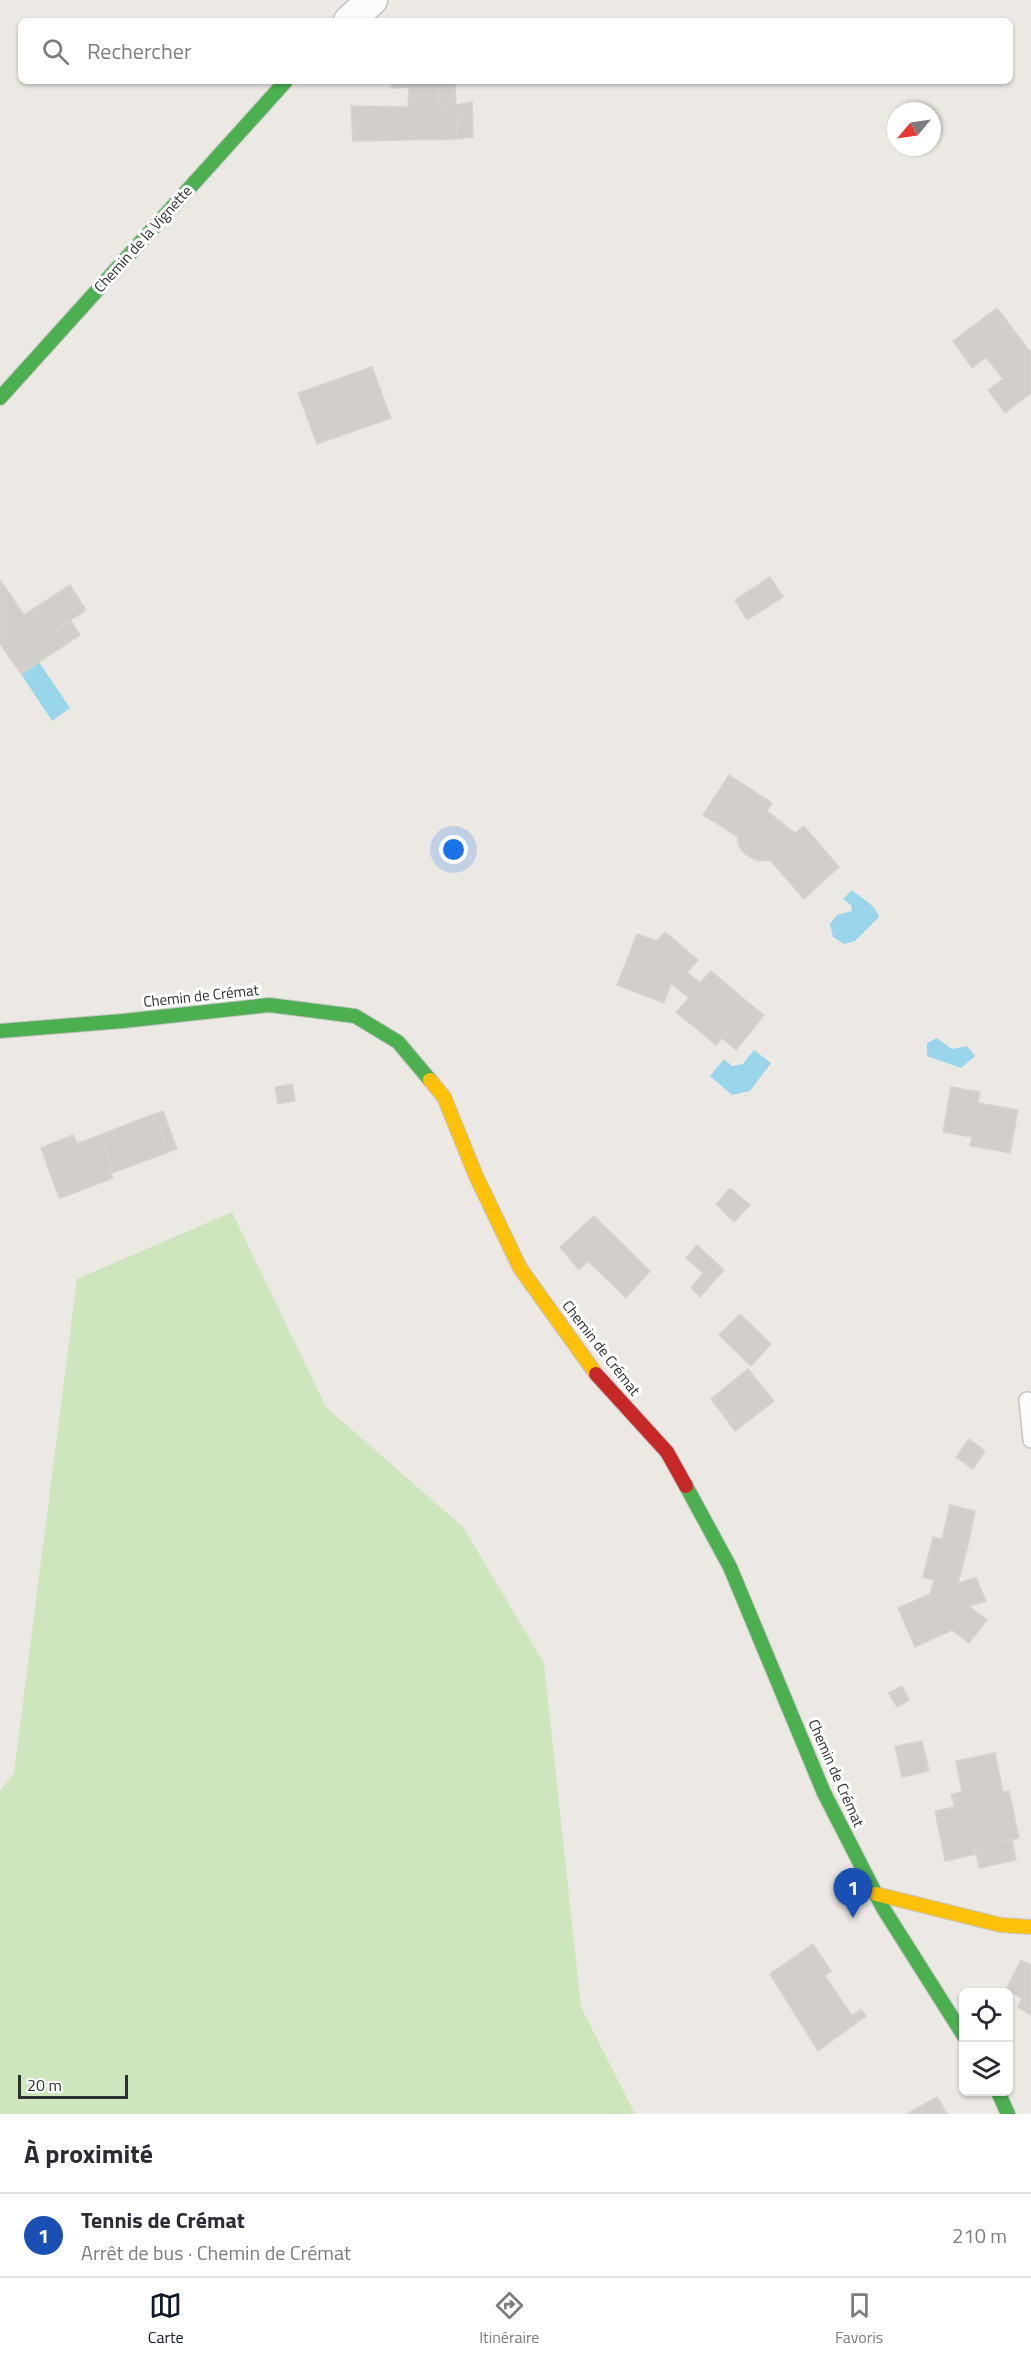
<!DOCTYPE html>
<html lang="fr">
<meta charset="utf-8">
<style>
body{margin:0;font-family:"Titillium Web",sans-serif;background:#f2f2f3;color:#2b2b33}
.controls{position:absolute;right:18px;bottom:18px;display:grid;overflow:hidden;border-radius:9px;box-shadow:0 2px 4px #0004}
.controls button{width:54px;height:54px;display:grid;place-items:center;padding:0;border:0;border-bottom:2px solid #e1e1e2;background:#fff;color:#2b2b33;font:30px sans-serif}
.compass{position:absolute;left:887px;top:102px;width:54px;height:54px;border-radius:50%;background:#fff;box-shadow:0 2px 4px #0004;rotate:241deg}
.scale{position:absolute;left:18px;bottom:15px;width:110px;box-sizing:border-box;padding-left:6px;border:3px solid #2e2e2e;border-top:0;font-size:16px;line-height:21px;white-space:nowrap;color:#2e2e2e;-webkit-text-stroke:4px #fff;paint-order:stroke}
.you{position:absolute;left:454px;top:850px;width:21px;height:21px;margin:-15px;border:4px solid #fff;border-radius:50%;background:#1a73e8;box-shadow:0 0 0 9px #1a73e833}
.badge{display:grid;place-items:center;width:39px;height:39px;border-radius:50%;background:#111827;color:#fff;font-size:20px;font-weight:700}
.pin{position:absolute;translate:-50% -50px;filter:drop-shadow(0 2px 3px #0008)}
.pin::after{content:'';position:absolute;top:32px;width:21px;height:18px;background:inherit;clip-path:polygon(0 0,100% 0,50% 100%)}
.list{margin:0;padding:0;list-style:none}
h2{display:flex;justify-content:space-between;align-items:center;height:78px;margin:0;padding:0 24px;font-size:26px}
h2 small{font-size:20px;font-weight:400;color:#7c7c81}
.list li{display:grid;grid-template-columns:39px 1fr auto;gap:18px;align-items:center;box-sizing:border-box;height:84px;padding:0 24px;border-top:2px solid #e1e1e2}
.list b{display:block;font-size:22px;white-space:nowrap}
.list p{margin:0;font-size:20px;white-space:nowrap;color:#7c7c81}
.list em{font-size:20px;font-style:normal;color:#7c7c81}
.icon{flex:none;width:33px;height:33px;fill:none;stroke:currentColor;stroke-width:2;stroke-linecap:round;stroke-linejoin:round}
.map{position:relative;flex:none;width:1031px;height:2114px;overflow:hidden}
.search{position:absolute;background:#fff;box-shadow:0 2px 4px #0004;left:18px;right:18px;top:18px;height:66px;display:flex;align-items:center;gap:15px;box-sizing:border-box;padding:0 21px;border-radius:9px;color:#7c7c81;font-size:22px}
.sheet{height:162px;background:#fff}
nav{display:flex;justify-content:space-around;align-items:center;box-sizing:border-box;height:84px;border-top:2px solid #e1e1e2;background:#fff;font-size:16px;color:#7c7c81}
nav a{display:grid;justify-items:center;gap:3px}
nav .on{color:#111827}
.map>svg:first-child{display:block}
</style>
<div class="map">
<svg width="1031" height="2114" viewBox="0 0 1031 2114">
<rect width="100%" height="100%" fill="#ece8e4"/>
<path fill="#cee6be" d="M232,1212L326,1407L463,1527L544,1663L581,2007L635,2114H0V1791L14,1773L77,1279Z"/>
<path fill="#99d6ec" d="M39,662L70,708L52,721L21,674Z
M852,890C862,899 875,904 879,917L855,941L844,944L833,937L830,924L837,915L852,911L851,905L843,899Z
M937,1038L952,1049L967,1046L975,1056L961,1068L927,1056V1043Z
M754,1050L771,1063L750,1091L732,1095L710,1076L724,1059L732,1066L743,1064Z"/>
<path fill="#d1cecb" stroke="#d7d4d0" stroke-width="1.5" d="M391,81H438L439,106L456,105L457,139L353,141L351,106L408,107L409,87L392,88Z
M438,81H455L456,105L439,106Z
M472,102L473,137L457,139L456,105Z
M997,308L1031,353V393L1005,413L988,390L1003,379L986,357L972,368L953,341Z
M372,367L391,418L317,444L298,393Z
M770,577L783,597L747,620L735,600Z
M0,580L24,615L70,585L86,610L11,660L0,643Z
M71,621L80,635L21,674L11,660Z
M729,775L772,803L767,811L795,833L804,826L839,867L804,899L770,860L758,861L745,854L739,846L737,836L703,815Z
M665,932L698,960L687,972L700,983L711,971L750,1004L716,1045L676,1012L689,998L671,983L664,1003L617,985L637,934L657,941Z
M750,1004L764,1015L736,1050L722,1038Z
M292,1084L295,1101L278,1104L275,1087Z
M951,1087L980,1092L978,1103L1018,1110L1010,1153L970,1146L972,1137L943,1132Z
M163,1111L177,1149L112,1173L111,1164L165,1143L154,1114Z
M154,1114L165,1143L111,1164L100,1135Z
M73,1135L77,1144L44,1156L41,1148Z
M100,1135L111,1164L110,1169L56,1190L44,1156Z
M110,1169L113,1178L60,1198L56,1190Z
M730,1188L750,1205L734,1222L716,1204Z
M594,1216L650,1271L626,1298L588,1261L579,1270L560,1247Z
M697,1245L724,1270L700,1297L691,1288L703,1273L686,1258Z
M740,1314L771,1344L751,1366L719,1335Z
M748,1369L774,1401L735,1431L711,1399Z
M969,1439L985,1451L973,1469L956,1457Z
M950,1505L975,1511L968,1545L942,1539Z
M933,1537L968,1545L958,1583L969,1606L987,1620L969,1643L952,1630L915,1647L898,1608L930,1594L934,1580L923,1577Z
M976,1578L986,1601L969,1606L958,1583Z
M902,1686L909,1700L897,1707L889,1693Z
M922,1741L929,1771L902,1777L895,1746Z
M995,1753L1003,1792L1009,1791L1019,1838L975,1847L977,1854L945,1861L935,1811L955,1807L951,1794L962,1792L956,1761Z
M1012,1839L1016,1860L979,1868L975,1847Z
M813,1944L831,1971L825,1976L852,2016L861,2009L866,2016L818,2051L770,1974Z
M1021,1960L1031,1965V2015L1018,2007L1022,1998L1006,1990Z
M937,2097L947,2114H907Z"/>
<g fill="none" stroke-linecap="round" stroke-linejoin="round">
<g stroke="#c5c4c5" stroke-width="18">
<path id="lane" d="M1027,1400L1031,1440"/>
</g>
<g stroke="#c5c4c5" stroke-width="33">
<path id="street" d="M349,21L372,0"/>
</g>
<g stroke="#c5c4c5" stroke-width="16">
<path id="fast" d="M0,398L286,81
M0,1031L123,1021L269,1005L355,1016L398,1042L430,1080
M686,1486L730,1567L824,1793L883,1908L964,2036
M998,2092L1008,2114"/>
</g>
<g stroke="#c5c4c5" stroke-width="16">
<path id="slow" d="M430,1080L444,1097L476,1176L520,1268L596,1374
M876,1894L1001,1925L1031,1927"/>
</g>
<g stroke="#c5c4c5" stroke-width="16">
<path id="jam" d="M596,1374L667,1452L686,1486"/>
</g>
<use href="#lane" stroke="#fcfcfb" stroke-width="15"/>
<use href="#street" stroke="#fcfcfb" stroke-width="30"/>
<use href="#fast" stroke="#4caf50" stroke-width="14"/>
<use href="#slow" stroke="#ffc107" stroke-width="14"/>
<use href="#jam" stroke="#c62828" stroke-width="14"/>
</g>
<g text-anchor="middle" stroke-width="6" stroke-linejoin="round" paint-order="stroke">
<g font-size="15" fill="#2e2e2e" stroke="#fff">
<text transform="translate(143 239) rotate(-48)" y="5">Chemin de la Vignette</text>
<text transform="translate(201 996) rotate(-6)" y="5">Chemin de Crémat</text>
<text transform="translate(601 1348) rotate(52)" y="5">Chemin de Crémat</text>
<text transform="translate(836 1773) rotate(66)" y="5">Chemin de Crémat</text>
</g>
</g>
</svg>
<div class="controls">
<button><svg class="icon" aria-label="locate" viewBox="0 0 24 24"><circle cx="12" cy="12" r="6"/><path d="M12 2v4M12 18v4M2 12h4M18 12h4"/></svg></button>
<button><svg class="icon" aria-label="layers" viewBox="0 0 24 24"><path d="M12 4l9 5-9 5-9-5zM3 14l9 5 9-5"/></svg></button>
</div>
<svg class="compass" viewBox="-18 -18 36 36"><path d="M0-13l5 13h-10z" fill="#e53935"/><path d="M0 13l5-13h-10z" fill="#7c7c81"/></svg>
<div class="scale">20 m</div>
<div class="you"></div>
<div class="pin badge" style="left:853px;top:1918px;background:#1a4fb4">1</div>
<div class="search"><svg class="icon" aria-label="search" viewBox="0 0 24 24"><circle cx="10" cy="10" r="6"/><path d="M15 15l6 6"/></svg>Rechercher</div>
</div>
<section class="sheet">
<h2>À proximité<small></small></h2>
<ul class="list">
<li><span class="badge" style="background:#1a4fb4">1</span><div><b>Tennis de Crémat</b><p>Arrêt de bus · Chemin de Crémat</p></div><em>210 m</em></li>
</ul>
</section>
<nav>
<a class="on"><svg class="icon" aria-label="map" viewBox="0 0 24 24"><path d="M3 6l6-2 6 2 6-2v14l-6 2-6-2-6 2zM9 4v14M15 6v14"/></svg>Carte</a>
<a><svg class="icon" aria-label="directions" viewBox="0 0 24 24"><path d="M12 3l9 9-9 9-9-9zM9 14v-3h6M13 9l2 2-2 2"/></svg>Itinéraire</a>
<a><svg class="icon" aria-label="saved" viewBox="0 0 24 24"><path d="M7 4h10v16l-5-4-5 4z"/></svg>Favoris</a>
</nav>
